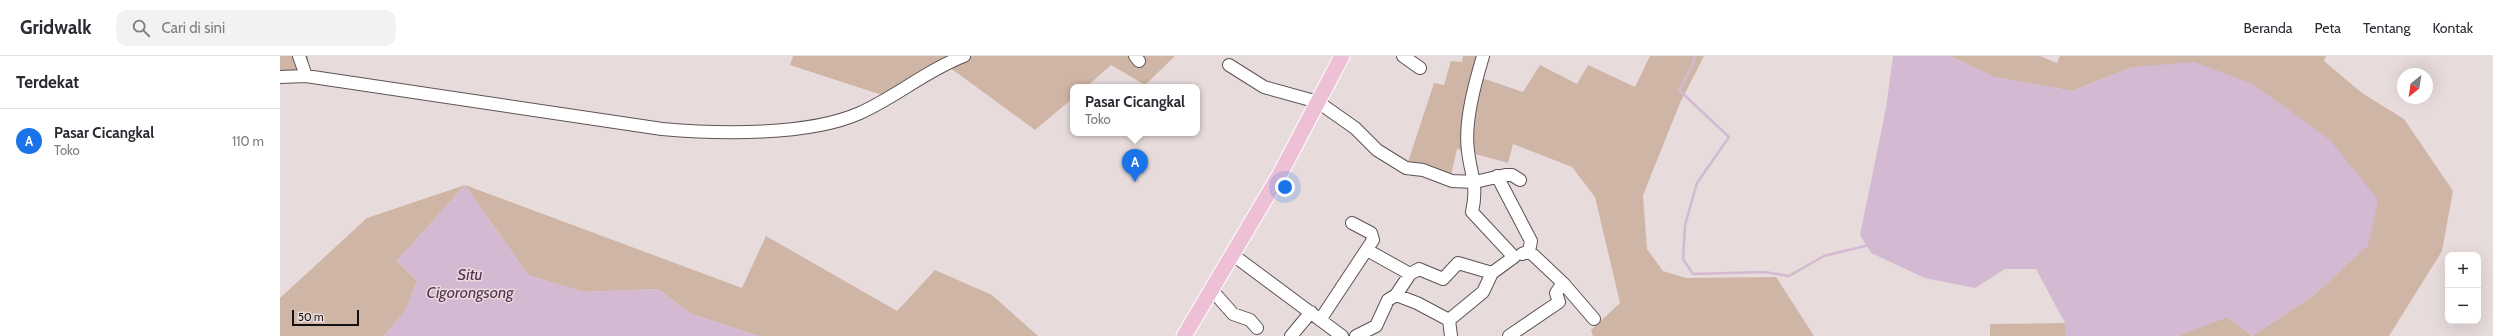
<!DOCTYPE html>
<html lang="id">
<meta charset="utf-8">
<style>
body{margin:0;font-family:Cabin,sans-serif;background:#f2f2f3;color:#2b2b33}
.controls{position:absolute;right:12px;bottom:12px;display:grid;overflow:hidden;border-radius:8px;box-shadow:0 4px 16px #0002}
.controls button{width:36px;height:36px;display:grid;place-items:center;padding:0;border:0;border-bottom:1px solid #e1e1e2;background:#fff;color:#2b2b33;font:20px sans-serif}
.compass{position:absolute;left:2117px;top:12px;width:36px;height:36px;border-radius:50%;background:#fff;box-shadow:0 4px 16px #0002;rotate:210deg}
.scale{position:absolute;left:12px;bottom:10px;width:67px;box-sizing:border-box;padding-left:4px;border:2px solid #151111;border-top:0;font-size:11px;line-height:14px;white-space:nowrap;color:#151111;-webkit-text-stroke:3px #e8dbdc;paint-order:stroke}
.you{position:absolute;left:1005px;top:131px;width:14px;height:14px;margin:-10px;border:3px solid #fff;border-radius:50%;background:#1a73e8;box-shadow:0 0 0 6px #1a73e833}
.badge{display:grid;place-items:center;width:26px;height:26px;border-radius:50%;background:#1a73e8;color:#fff;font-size:13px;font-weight:700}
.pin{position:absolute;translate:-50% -33px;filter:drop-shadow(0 1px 2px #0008)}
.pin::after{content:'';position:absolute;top:21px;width:14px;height:12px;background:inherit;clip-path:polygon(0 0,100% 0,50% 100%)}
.popup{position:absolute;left:790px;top:28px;width:130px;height:52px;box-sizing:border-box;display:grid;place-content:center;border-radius:8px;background:#fff;filter:drop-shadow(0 1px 3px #0005);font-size:13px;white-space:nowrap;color:#7c7c81}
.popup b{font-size:15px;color:#2b2b33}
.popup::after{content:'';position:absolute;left:50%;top:100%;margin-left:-8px;border:8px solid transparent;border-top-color:#fff}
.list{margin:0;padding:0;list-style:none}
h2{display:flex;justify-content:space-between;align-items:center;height:52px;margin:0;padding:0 16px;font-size:17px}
h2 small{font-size:13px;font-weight:400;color:#7c7c81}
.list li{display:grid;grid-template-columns:26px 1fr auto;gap:12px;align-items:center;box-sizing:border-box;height:64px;padding:0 16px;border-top:1px solid #e1e1e2}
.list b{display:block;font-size:15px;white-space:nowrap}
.list p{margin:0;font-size:13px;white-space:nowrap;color:#7c7c81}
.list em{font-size:13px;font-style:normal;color:#7c7c81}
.icon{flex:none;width:22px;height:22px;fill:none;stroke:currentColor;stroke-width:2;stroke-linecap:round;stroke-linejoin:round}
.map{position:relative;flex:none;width:2213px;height:280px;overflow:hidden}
header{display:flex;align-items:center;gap:24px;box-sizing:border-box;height:56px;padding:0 20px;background:#fff;border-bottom:1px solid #e1e1e2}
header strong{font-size:19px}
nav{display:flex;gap:22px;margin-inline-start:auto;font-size:14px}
.search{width:280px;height:36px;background:#f2f2f3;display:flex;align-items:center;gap:10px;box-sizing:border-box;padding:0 14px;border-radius:12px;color:#7c7c81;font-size:15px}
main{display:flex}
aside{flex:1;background:#fff}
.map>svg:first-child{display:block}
</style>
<header>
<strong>Gridwalk</strong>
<div class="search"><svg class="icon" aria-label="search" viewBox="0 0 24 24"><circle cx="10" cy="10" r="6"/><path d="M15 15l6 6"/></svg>Cari di sini</div>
<nav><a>Beranda</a><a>Peta</a><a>Tentang</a><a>Kontak</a></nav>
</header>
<main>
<aside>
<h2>Terdekat<small></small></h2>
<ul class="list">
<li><span class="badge">A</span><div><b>Pasar Cicangkal</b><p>Toko</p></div><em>110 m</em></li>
</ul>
</aside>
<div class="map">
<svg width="2213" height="280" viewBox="0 0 2213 280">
<rect width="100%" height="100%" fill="#e8dbdc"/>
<path fill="#cfb5a6" d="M0,0H28L29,22L0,26Z
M513,0H895L865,29L831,9L806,31H793V42L755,74L665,8L605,40L510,9Z
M1183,0H1201L1196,20L1243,36L1260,9L1297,28L1308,9L1355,31L1370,0H1424L1400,47L1363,139L1367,193L1383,215L1406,222L1496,221L1534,280H1313L1311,274L1340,247L1315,141L1292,111L1233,88L1228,107L1177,93L1171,119L1126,112L1154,27L1164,29L1171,5L1182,6Z
M1670,0H1760L1777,7L1780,0H2046L2044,5L2082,37L2124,63L2173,135L2162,195L2109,280H1897L1947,261L1972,280L2034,239L2088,189L1853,11L1792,35L1714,21Z
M185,129L462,232L486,180L617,255L655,214L712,239L758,280H479L411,258L378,233L303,236L248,219L185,129L117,205L137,225L126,254L104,280H0V242L87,162Z
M1785,267V280H1710V268Z"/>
<path fill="#d4b9d2" d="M1613,0H1670L1714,21L1792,35L1853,11L1914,6L1973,28L2050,84L2098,144L2088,189L2034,239L1972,280L1947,261L1897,280H1785V267L1756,213H1725L1695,232L1645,222L1591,197L1580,179L1606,52Z
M185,129L248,219L303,236L378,233L411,258L479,280H104L126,254L137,225L117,205Z"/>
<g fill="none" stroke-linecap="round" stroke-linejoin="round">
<path stroke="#d4b9d2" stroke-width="2.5" d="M1415,0L1412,11L1399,34L1449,81L1417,127L1405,169L1403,203L1413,218L1484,216L1509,220L1544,200L1589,189"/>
<g stroke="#5e5354" stroke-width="14">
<path id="minor" d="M19,0L26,20
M855,0L859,5
M1123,0L1140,12
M949,9L984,31L1038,46L1075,72L1097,94L1126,112L1143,114L1172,125L1195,126L1225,119H1232L1240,124
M0,21L26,20L382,73C439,78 528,80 580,57C616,41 647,14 684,0
M1217,120L1251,185L1249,195L1242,198
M1087,194L1130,218
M953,199L1062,280
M1283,227L1314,263
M931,233L953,258L970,264L977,272
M1116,239L1130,218L1139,213L1163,223L1178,207L1212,217
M1040,264L1093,184L1091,177L1072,167
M1011,280L1031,256
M1076,280L1096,270L1108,244L1116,239L1137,247L1169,264
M1171,280L1169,264L1203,236L1212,217L1234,201L1192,156C1198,129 1191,120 1188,95C1184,66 1195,27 1203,0
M1229,280L1279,246L1276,237L1283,227L1249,195"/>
</g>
<g stroke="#fff" stroke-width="17">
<path id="major" d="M904,280L1000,118L1062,0"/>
</g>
<use href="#minor" stroke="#fff" stroke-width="12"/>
<use href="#major" stroke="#edc0d5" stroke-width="15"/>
</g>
<g text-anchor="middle" stroke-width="3" stroke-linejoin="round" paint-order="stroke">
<g font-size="16" font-style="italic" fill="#553052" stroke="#e8dbdc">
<text x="190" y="224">Situ<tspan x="190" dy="18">Cigorongsong</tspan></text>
</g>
</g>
</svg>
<div class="controls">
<button>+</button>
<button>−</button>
</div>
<svg class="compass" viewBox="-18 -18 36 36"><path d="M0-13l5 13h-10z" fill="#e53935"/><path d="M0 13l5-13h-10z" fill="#7c7c81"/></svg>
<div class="scale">50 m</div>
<div class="you"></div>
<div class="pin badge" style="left:855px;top:126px">A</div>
<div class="popup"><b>Pasar Cicangkal</b>Toko</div>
</div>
</main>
